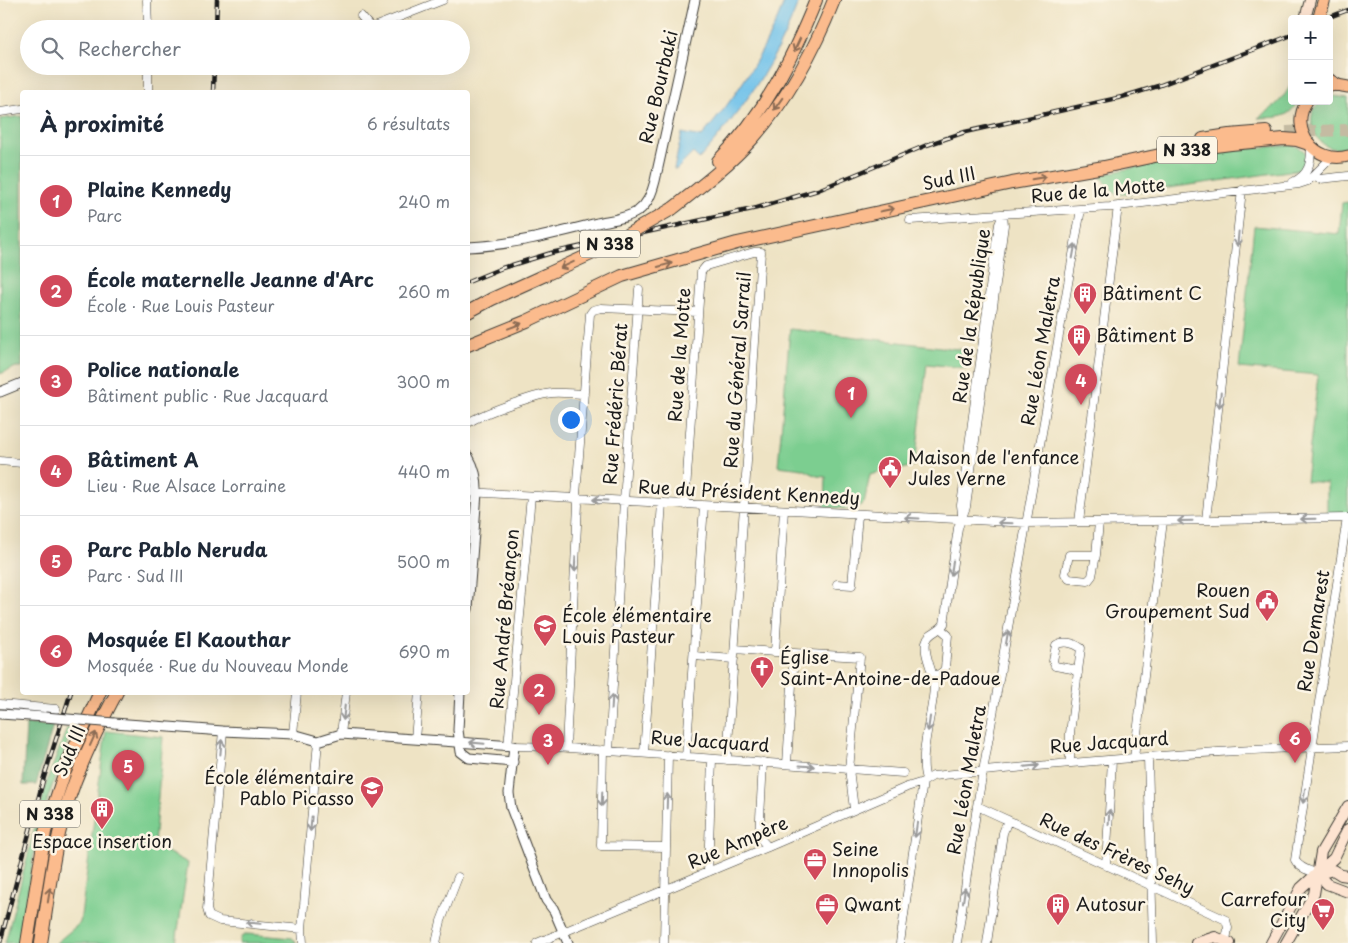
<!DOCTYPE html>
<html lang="fr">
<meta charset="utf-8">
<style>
body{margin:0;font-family:"Playpen Sans",sans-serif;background:#f2f2f3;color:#1f2937}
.controls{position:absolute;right:15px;top:15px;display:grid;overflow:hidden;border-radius:5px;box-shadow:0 5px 20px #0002}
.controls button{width:45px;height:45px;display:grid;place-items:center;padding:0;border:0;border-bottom:1px solid #e0e1e3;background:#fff;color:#1f2937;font:25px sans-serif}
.you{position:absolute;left:570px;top:419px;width:18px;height:18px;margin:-12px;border:4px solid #fff;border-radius:50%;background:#1a73e8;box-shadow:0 0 0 8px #1a73e833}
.badge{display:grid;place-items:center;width:32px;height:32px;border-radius:50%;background:#d1495b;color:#fff;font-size:16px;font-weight:700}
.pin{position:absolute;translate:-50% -41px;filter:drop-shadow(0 1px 2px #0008)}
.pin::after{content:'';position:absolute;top:26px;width:18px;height:15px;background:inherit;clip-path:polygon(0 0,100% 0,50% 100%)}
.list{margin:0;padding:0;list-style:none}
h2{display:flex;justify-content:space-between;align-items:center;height:65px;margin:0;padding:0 20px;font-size:21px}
h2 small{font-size:16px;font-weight:400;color:#747a83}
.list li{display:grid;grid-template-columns:32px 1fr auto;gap:15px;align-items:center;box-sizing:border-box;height:90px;padding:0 20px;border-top:1px solid #e0e1e3}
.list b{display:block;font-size:19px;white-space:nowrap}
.list p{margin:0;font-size:16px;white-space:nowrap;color:#747a83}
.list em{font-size:16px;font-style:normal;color:#747a83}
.icon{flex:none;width:28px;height:28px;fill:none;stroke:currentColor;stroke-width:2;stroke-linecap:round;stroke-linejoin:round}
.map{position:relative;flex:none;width:1348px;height:943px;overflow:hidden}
.search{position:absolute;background:#fff;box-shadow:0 5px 20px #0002;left:20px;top:20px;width:450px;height:55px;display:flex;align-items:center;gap:12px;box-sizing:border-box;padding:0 18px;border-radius:28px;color:#747a83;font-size:19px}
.panel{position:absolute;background:#fff;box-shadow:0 5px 20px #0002;left:20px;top:90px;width:450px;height:605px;border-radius:5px}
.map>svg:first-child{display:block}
</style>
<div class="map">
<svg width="1348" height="943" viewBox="0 0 1348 943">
<rect width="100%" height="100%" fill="#fcf5e5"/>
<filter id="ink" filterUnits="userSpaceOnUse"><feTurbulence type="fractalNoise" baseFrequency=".02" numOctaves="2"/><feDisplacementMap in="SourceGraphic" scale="10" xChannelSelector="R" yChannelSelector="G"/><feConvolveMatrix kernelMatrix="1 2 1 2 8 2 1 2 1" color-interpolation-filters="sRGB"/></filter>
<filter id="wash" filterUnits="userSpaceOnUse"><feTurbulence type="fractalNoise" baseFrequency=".0096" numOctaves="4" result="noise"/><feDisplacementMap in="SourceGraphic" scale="20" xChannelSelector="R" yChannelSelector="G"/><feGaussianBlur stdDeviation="1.12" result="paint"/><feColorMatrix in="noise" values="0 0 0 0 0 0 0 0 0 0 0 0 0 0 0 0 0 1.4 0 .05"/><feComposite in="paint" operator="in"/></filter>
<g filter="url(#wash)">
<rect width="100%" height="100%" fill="#eee3c4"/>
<path fill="#7bce90" stroke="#4c7556" d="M1292,82V101H1298C1288,120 1277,117 1258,118C1274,108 1284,99 1292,82Z
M1333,96L1348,98V147C1311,160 1298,101 1329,101V97Z
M22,116V367H16L0,374V119Z
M1290,145C1306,148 1310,154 1303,169L1126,194H1116L1099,175L1207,152Z
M1348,202V514H1327V483L1306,481L1318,375L1239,368L1254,226L1339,234L1342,203Z
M790,329L974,351L966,368L927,364L915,465L893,472L883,471L870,475L864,503L854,509L825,507L826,477L817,476L803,469L778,466Z
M67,728L72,729L48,798L35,848L19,943H5L47,781Z
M106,731L163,737L154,845L188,863L176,943H56L80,923Z
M247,934L292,938L297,943H239L241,937Z"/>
<path fill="#64b17a" stroke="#40664b" d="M26,724L53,726L36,785H23Z"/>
<path fill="#6ec1ea" stroke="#456e83" d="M785,0H799C778,60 741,112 699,159L693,153L677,169H674L682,133L701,137C737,96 766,51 785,0Z"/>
</g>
<g filter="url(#ink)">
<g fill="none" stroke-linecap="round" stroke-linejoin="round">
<path stroke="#c4bba2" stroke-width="12" stroke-dasharray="12 6" stroke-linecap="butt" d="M1286,132L1348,130"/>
<g stroke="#3c3a35" stroke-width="9">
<path id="minor" d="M147,0L148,29
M361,16L371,28
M358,26L363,28H371L443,0
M148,66V91
M0,112L22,109
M1313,177L1320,179L1348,176
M1293,182C1309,175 1311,163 1311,147
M910,220L1110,207L1299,184L1308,181L1331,158
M468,423C483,413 534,395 552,393C562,392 573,394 584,394
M0,461L22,463
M468,492L1027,523L1348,518
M685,505L701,272L706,266L754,252H761L727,760
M784,510L775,652L794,653L787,764
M962,514L961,505L996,243L999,224L1003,215
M1206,520L1242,190
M1079,522L1118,206
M1096,555L1092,576L1088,581L1069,579L1065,574L1069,555H1096L1099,522
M837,584L852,585L858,515
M735,649L775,652
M794,653L860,657L849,769L854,809
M694,656L734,659
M933,676L942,673L945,668L948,635L941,629
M0,704L56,709
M223,731L207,909L209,916L220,921L302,929
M293,734L297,692
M341,734L346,692
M415,739L419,692
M508,746L531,496
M514,746L556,747L903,773
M566,747L578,505L576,495L590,314L593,310L601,308L698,312
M603,750L601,846L665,847
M609,751L624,501L639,289
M644,753L662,503
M686,757L704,506
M1148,757L1153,943
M1134,758L1163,521
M763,762L759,837L768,847
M1070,762V733L1081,648C1074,643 1063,640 1056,645L1053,661L1055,666L1072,669L1078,673
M926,779C918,756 933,713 934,687C935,672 923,657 926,642C928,632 939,632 944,624L958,528L966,507L1004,225L1003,214
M977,806L1226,920L1228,928L1226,941
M1106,866L1112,760
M708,872L712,759
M1318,874C1310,871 1299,868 1295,860L1347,518
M303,943L302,929L318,741
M436,943L441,921L458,877
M537,943L768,847L907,787L923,782L933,776C1071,762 1209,750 1348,746
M664,943L668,755
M900,943L923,782
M957,943L977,806L1081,209
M987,943L1003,833L1008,820"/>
</g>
<g stroke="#3c3a35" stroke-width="11">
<path id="tertiary" d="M468,247C512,245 554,234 597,223C610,220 626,219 638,211C648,204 652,193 655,181L695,0
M0,392L22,383
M468,456C475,468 477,478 477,493L468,609
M460,692L458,730L461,752L469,758L513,762
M0,714L45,717
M114,723L223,731L293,734L318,741L341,734L514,746L509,793L511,808L546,900L555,912
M553,908L568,943"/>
</g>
<g stroke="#3c3a35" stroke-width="12">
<path id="secondary" d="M1305,19L1310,0
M1318,874L1327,884L1348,892
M1319,874L1333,870L1341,875L1348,876
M1196,943L1215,937L1230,943
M1271,943L1301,888L1334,858L1348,829
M1286,943L1314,894L1321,852L1348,806"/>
</g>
<g stroke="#3c3a35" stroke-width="13">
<path id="primary" d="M1329,86L1337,85L1348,87
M1307,101C1288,130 1316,165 1348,156"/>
</g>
<g stroke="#3c3a35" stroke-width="14">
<path id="trunk" d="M1319,19L1324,0
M1329,80L1337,85
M1203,139L1229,135L1266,132
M718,161C764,115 792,59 816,0
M672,209C700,187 729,165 753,138C788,98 815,49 834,0
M468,312L492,299L545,275
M468,345L527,321L622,276L737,243L1012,183L1104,167L1183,150L1231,144L1284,139L1297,140L1309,144
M27,943L45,832L68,762L100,692
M41,943C47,907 51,869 59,834C70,784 93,737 117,692"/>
</g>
<use href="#minor" stroke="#fff" stroke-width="8"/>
<use href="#tertiary" stroke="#fff" stroke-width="9"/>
<use href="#secondary" stroke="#fde4d1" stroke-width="10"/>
<use href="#primary" stroke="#fbbb8d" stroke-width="11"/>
<use href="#trunk" stroke="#fbbb8d" stroke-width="12"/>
<g stroke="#1c1c1c" stroke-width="4.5">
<path id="rail" d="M1324,19L1348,10
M216,29L217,0
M213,92L214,66
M468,282L502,268L551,253L757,208L818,190L927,145L965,132L1122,97L1158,86L1292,35
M0,943L44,777L71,692"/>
</g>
<use href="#rail" stroke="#fcf5e5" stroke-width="2.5" stroke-dasharray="8" stroke-linecap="butt"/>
<g stroke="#3c3a35" stroke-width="11" stroke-linecap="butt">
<path id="tertiary-bridge" d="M45,717L114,723"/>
</g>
<g stroke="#3c3a35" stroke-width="14" stroke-linecap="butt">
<path id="trunk-bridge" d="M545,275L602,249L672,209"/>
</g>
<use href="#tertiary-bridge" stroke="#fff" stroke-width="9"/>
<use href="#trunk-bridge" stroke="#fbbb8d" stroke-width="12"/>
</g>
<defs><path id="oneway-shaft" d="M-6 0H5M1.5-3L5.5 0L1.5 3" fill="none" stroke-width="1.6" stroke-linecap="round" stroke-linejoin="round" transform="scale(1.25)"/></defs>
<g stroke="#8c6c54">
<use href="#oneway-shaft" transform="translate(797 45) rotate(115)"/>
<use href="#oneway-shaft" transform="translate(778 104) rotate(125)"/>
<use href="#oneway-shaft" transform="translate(1039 178) rotate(-10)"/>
<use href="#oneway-shaft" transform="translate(887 210) rotate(-12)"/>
<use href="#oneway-shaft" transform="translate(567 265) rotate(155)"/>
<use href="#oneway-shaft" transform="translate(665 265) rotate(-15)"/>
<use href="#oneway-shaft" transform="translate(515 326) rotate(-21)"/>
<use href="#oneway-shaft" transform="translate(93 739) rotate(-66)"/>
<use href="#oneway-shaft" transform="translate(49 895) rotate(-81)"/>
</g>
<g stroke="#999">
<use href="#oneway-shaft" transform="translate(1238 239) rotate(95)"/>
<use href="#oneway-shaft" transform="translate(1074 251) rotate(-80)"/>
<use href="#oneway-shaft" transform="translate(1220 400) rotate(96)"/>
<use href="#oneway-shaft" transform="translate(600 500) rotate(-177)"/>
<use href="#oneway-shaft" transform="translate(912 518) rotate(-177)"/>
<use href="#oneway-shaft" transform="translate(1308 519) rotate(179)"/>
<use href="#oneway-shaft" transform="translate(1185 521) rotate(179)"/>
<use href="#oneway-shaft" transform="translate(1005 523) rotate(-178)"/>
<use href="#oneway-shaft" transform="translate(575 564) rotate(93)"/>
<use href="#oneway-shaft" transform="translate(952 568) rotate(98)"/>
<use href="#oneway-shaft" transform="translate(1007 638) rotate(-80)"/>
<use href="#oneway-shaft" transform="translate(612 702) rotate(-87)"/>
<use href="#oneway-shaft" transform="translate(344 713) rotate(96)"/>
<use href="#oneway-shaft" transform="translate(929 724) rotate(98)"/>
<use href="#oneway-shaft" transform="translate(477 743) rotate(-175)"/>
<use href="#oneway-shaft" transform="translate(221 747) rotate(-85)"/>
<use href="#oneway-shaft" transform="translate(807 766) rotate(4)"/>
<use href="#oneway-shaft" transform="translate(1032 766) rotate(-6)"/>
<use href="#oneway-shaft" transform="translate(1304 796) rotate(98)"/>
<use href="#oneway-shaft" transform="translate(602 799) rotate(92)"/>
<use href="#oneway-shaft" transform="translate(667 801) rotate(-88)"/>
<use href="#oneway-shaft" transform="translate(1109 817) rotate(-87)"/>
<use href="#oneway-shaft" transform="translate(311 824) rotate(95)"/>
<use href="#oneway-shaft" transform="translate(916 830) rotate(98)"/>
<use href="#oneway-shaft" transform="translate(964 895) rotate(-82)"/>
<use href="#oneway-shaft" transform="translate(253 923) rotate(-174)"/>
</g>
</g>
<defs>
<g id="building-pin" transform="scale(1.25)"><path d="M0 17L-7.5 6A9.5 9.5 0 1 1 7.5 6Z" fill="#d1495b" stroke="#fcf5e5"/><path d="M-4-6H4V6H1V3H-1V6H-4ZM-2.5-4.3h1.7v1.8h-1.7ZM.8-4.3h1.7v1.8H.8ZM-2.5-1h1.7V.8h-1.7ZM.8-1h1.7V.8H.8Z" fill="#fff"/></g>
<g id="civic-pin" transform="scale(1.25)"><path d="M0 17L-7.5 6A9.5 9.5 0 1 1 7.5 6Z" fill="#d1495b" stroke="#fcf5e5"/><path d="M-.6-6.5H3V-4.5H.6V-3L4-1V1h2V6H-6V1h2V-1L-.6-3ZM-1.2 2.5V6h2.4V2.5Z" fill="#fff"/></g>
<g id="school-pin" transform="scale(1.25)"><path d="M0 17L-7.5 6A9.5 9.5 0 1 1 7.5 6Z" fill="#d1495b" stroke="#fcf5e5"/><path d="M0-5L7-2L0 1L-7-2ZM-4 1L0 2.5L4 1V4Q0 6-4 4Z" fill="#fff"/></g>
<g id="church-pin" transform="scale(1.25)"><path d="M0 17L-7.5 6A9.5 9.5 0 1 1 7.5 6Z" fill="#d1495b" stroke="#fcf5e5"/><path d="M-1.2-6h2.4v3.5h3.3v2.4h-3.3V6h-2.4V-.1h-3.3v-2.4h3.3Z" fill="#fff"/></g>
<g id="office-pin" transform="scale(1.25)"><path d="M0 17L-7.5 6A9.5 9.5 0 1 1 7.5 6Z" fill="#d1495b" stroke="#fcf5e5"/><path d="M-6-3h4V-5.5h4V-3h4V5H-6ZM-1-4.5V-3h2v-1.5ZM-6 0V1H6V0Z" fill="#fff"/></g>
<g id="supermarket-pin" transform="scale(1.25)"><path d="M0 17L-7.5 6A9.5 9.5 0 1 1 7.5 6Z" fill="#d1495b" stroke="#fcf5e5"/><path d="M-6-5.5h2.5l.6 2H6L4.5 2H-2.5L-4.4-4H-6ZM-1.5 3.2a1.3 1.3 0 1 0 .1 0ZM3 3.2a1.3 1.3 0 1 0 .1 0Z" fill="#fff"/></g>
</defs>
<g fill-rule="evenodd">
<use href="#building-pin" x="1085" y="294"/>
<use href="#building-pin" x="1079" y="336"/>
<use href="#civic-pin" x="890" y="468"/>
<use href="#civic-pin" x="1267" y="601"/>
<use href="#school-pin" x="545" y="626"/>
<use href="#church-pin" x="762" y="668"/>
<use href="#school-pin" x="372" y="788"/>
<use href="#building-pin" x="102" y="809"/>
<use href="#office-pin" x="815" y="860"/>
<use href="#office-pin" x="827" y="905"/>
<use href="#building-pin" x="1058" y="905"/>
<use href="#supermarket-pin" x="1323" y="910"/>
</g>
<g text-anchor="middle" stroke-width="5" stroke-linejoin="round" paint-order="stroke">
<g fill="#fcf5e5" stroke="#5f5d58" stroke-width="1">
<rect x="1157" y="136.5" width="60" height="27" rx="4"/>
<rect x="580" y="230.5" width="60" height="27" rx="4"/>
<rect x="20" y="800.5" width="60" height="27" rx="4"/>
</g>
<g font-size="16" font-weight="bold" fill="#1c1c1c">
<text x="1187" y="156">N 338</text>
<text x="610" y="250">N 338</text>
<text x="50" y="820">N 338</text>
</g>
<g font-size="18" fill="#1c1c1c" stroke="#fcf5e5">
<text transform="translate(659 87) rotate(-77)" y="6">Rue Bourbaki</text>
<text transform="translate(949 179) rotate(-12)" y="6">Sud III</text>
<text transform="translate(1098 191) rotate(-5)" y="6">Rue de la Motte</text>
<text transform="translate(972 316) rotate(-82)" y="6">Rue de la République</text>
<text transform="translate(1041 351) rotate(-80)" y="6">Rue Léon Maletra</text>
<text transform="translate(680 355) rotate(-86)" y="6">Rue de la Motte</text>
<text transform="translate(738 370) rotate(-86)" y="6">Rue du Général Sarrail</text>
<text transform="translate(616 404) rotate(-86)" y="6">Rue Frédéric Bérat</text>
<text transform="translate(749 493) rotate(3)" y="6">Rue du Président Kennedy</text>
<text transform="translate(505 619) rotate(-85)" y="6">Rue André Bréançon</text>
<text transform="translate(1314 631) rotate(-81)" y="6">Rue Demarest</text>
<text transform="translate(710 742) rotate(4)" y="6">Rue Jacquard</text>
<text transform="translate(1109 743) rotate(-4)" y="6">Rue Jacquard</text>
<text transform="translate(70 751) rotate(-67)" y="6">Sud III</text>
<text transform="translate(967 780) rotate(-80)" y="6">Rue Léon Maletra</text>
<text transform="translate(738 843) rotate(-23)" y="6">Rue Ampère</text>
<text transform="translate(1117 854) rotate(25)" y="6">Rue des Frères Sehy</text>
</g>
<g font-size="18" fill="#1c1c1c" stroke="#fcf5e5" text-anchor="start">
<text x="1102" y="300">Bâtiment C</text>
<text x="1096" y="342">Bâtiment B</text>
<text x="908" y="464">Maison de l'enfance<tspan x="908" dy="21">Jules Verne</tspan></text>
<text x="1250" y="597" text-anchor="end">Rouen<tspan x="1250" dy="21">Groupement Sud</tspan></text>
<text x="562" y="622">École élémentaire<tspan x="562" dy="21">Louis Pasteur</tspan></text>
<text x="780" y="664">Église<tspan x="780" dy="21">Saint-Antoine-de-Padoue</tspan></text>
<text x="354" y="784" text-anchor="end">École élémentaire<tspan x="354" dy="21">Pablo Picasso</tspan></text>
<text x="102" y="848" text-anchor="middle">Espace insertion</text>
<text x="832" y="856">Seine<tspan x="832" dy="21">Innopolis</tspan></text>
<text x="1306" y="906" text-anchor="end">Carrefour<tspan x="1306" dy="21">City</tspan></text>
<text x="844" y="911">Qwant</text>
<text x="1076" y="911">Autosur</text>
</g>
</g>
</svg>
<div class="controls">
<button>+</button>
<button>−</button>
</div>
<div class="you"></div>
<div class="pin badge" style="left:851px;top:418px">1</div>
<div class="pin badge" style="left:539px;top:715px">2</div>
<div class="pin badge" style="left:548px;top:765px">3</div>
<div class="pin badge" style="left:1081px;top:405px">4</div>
<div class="pin badge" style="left:128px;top:791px">5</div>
<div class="pin badge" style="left:1295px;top:763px">6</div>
<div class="search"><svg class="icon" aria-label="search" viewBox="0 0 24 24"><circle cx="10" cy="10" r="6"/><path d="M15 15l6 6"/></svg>Rechercher</div>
<section class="panel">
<h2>À proximité<small>6 résultats</small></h2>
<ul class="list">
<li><span class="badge">1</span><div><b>Plaine Kennedy</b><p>Parc</p></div><em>240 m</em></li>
<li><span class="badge">2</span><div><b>École maternelle Jeanne d'Arc</b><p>École · Rue Louis Pasteur</p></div><em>260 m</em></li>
<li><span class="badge">3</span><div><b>Police nationale</b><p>Bâtiment public · Rue Jacquard</p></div><em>300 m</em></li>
<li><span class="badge">4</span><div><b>Bâtiment A</b><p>Lieu · Rue Alsace Lorraine</p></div><em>440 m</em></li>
<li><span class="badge">5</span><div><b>Parc Pablo Neruda</b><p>Parc · Sud III</p></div><em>500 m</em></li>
<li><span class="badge">6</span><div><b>Mosquée El Kaouthar</b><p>Mosquée · Rue du Nouveau Monde</p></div><em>690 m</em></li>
</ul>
</section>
</div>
